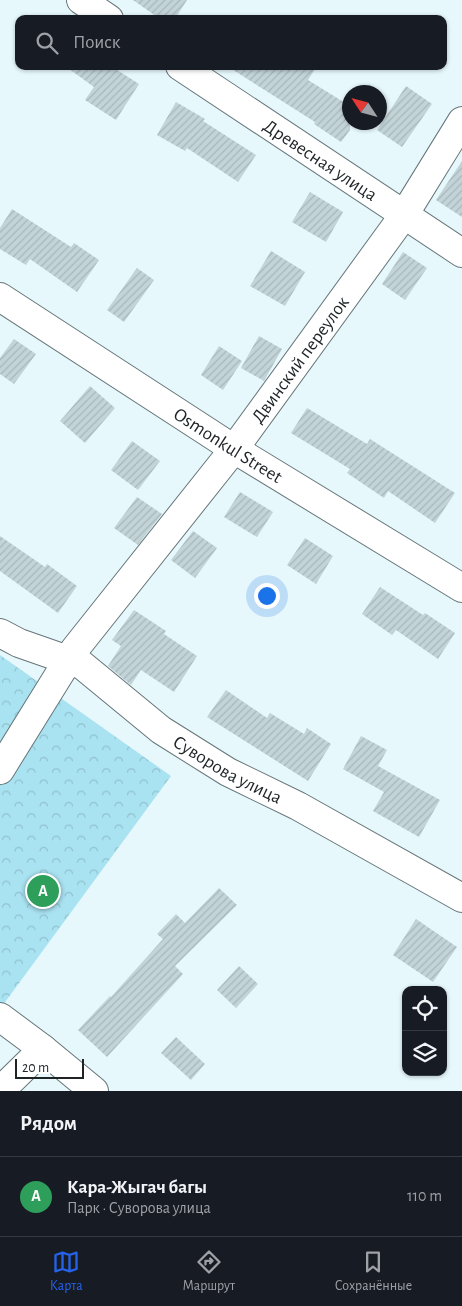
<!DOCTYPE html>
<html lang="ru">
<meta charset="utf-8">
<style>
body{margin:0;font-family:"Alegreya Sans",sans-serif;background:#242831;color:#f1f3f6}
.controls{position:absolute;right:15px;bottom:15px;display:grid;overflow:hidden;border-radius:10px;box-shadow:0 1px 4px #0004}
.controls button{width:45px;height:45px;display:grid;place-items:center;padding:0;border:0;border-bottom:1px solid #363941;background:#171b24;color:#f1f3f6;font:25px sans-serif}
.compass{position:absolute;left:342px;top:85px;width:45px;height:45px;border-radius:50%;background:#171b24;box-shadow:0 1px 4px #0004;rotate:306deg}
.scale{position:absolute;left:15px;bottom:12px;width:69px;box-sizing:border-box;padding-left:5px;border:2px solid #1e2426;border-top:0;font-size:14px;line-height:18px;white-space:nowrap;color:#1e2426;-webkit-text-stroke:4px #fff;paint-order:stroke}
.you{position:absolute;left:266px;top:595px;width:18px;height:18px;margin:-12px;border:4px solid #fff;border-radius:50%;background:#1a73e8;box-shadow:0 0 0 8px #1a73e833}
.badge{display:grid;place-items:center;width:32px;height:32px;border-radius:50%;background:#2563eb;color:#fff;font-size:16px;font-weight:700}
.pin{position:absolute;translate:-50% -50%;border:2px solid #fff;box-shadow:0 1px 5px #0006}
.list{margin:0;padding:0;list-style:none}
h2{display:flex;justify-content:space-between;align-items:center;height:65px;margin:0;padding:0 20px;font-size:21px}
h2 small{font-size:16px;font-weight:400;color:#9ea1a6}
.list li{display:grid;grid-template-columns:32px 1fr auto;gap:15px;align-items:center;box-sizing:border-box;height:80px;padding:0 20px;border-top:1px solid #363941}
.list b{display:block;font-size:19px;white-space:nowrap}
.list p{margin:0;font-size:16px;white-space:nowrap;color:#9ea1a6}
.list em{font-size:16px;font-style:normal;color:#9ea1a6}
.icon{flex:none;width:28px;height:28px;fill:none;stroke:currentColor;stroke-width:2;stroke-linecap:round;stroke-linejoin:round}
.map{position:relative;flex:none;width:462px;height:1091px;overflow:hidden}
.search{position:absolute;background:#171b24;box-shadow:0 1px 4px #0004;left:15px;right:15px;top:15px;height:55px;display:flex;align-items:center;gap:12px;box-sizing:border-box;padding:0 18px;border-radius:10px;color:#9ea1a6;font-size:19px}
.sheet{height:145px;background:#171b24}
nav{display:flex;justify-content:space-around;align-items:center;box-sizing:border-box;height:70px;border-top:1px solid #363941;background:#171b24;font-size:14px;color:#9ea1a6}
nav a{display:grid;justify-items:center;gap:2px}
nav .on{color:#2563eb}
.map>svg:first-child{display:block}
</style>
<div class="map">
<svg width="462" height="1091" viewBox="0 0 462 1091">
<defs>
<pattern id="park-crowns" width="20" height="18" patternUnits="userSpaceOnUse" patternTransform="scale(1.25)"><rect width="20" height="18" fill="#a9e2f1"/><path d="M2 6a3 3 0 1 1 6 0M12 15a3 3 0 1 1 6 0" fill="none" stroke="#91c2ce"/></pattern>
<pattern id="building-hatch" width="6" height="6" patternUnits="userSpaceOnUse" patternTransform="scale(1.25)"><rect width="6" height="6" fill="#c3d4d8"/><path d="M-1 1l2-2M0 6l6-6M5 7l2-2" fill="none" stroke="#a7b6b9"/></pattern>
</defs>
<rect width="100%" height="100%" fill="#e6f8fc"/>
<path fill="url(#park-crowns)" d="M0,655L171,776L0,1009Z"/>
<path fill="url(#building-hatch)" d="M133,0H187L175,19H160Z
M65,66H111L139,84L116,120L85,100L94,87Z
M227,66H317L308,80L350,106V130L341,142L314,124L315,122Z
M406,86L432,104L402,147L377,130Z
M176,102L205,119L203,121L256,155L238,182L187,148L185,151L157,135Z
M462,161V217L436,200Z
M310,192L343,212L326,242L292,222Z
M12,209L71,247L74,243L99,260L77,292L30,259L26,265L0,249V228Z
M271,251L305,272L285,306L250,286Z
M403,252L427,268L405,300L382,284Z
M137,268L154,280L124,322L107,310Z
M259,336L282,349L264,381L241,368Z
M14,339L36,354L14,384L0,374V358Z
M219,346L242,361L223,390L201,375Z
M90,386L115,408L85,443L60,421Z
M307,408L367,444L370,439L455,493L435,523L388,491L384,498L347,473L350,469L291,433Z
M132,441L160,461L138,490L111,470Z
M240,492L273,512L257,537L224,517Z
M137,497L162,514L138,545L114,528Z
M193,531L217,548L195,578L171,560Z
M0,536L45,567L47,564L77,586L58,613L0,571Z
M305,538L333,556L316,584L287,565Z
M380,587L423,615L425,613L455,633L438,659L396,630L392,635L362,614Z
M134,610L166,631L164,634L197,656L174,692L141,670L131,685L108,666L121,646L112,640Z
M226,690L267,718L270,713L304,734L307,728L331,744L308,781L207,717Z
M361,736L387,750L378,766L440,800L419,837L373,811L384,792L343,769Z
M219,888L237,905L175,966L183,974L107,1057L78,1030L110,996L111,997L163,939L157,934L176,914L185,923Z
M416,919L457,947L433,982L393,955Z
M239,966L258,984L236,1008L217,990Z
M176,1037L205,1064L191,1080L161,1053Z"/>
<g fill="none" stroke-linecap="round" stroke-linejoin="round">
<g stroke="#66767a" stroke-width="30">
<g id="minor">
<path d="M81,0L109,19"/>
<path id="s1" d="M180,66L462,253"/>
<path id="s2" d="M0,297L234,449L462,588"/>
<path id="s3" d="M0,633L19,643L82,665L161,730L228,772L298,806L462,898"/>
<path id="s4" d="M0,770L75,649L234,449L404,215L462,121"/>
<path d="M0,1017L43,1049"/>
<path d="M0,1091L43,1049L94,1091"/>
</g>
</g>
<use href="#minor" stroke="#fff" stroke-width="28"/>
</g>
<g text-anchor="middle" stroke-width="4.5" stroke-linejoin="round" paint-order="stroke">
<g font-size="19" fill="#1e2426" stroke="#fff">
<text dy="7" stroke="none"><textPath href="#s1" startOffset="169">Древесная улица</textPath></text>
<text dy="7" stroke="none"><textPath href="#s4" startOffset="509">Двинский переулок</textPath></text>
<text dy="7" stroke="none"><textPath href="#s2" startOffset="272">Osmonkul Street</textPath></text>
<text dy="7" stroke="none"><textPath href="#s3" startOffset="268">Суворова улица</textPath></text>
</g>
</g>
</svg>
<div class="controls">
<button><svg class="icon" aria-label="locate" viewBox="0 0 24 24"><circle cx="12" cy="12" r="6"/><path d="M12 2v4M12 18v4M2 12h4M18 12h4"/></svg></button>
<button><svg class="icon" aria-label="layers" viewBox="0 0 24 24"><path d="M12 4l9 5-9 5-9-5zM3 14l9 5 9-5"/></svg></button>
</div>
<svg class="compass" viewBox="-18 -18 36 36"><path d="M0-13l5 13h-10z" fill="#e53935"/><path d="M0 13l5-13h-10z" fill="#9ea1a6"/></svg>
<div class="scale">20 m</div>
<div class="you"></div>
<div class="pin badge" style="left:43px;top:891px;background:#2e9e5b">A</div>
<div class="search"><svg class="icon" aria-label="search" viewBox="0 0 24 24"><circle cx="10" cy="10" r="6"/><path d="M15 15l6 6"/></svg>Поиск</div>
</div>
<section class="sheet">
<h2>Рядом<small></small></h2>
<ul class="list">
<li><span class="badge" style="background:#2e9e5b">A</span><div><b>Кара-Жыгач багы</b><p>Парк · Суворова улица</p></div><em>110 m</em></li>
</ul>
</section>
<nav>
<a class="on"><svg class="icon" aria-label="map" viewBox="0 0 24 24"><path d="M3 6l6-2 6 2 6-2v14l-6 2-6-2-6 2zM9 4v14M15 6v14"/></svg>Карта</a>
<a><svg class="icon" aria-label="directions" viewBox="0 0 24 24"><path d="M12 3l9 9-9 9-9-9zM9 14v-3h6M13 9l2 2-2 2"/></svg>Маршрут</a>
<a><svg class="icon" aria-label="saved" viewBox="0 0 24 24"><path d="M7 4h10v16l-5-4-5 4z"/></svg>Сохранённые</a>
</nav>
